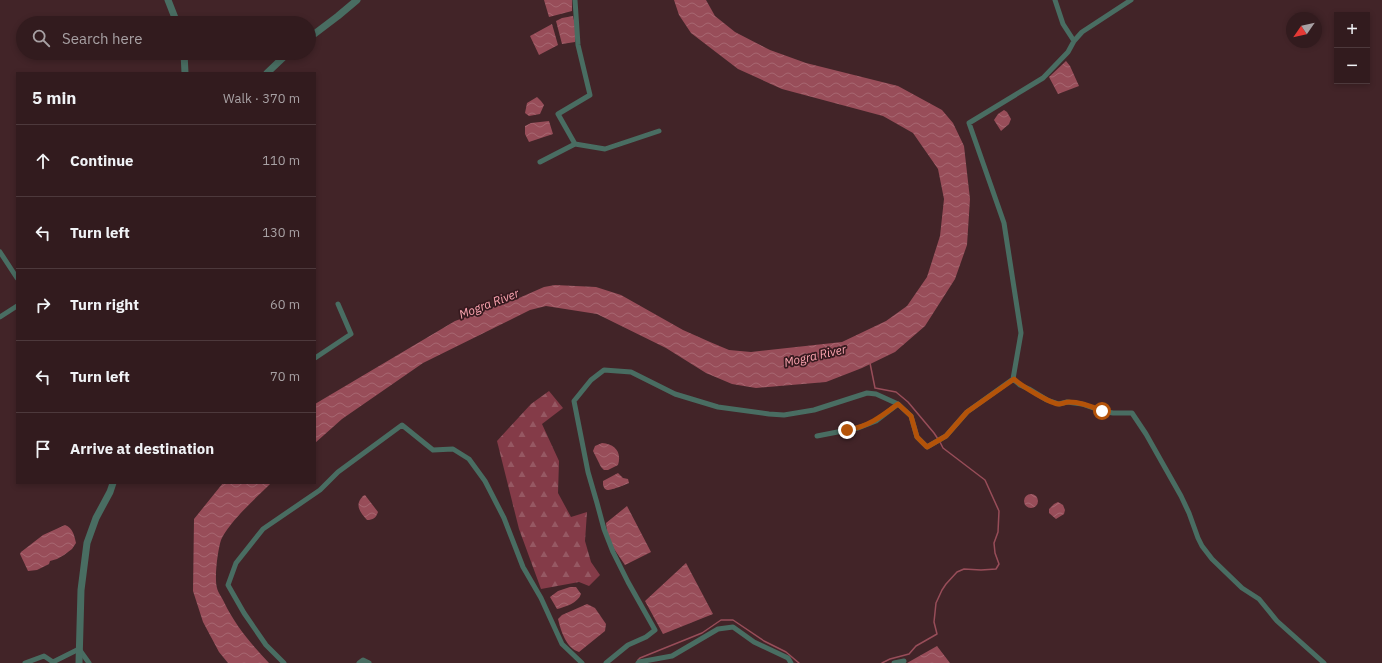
<!DOCTYPE html>
<meta charset="utf-8">
<style>
body{margin:0;font-family:"IBM Plex Sans",sans-serif;background:#3a2427;color:#f1f3f6}
.controls{position:absolute;right:12px;top:12px;display:grid;overflow:hidden;border-radius:0px;box-shadow:0 2px 6px #0003}
.controls button{width:36px;height:36px;display:grid;place-items:center;padding:0;border:0;border-bottom:1px solid #4d393c;background:#321b1e;color:#f1f3f6;font:20px sans-serif}
.compass{position:absolute;left:1286px;top:12px;width:36px;height:36px;border-radius:50%;background:#321b1e;box-shadow:0 2px 6px #0003;rotate:236deg}
.stop{position:absolute;width:12px;height:12px;margin:-9px;border:3px solid #b45309;border-radius:50%;background:#fff}
.stop.end{background:#b45309;border-color:#fff;box-shadow:0 1px 4px #0008}
.list{margin:0;padding:0;list-style:none}
h2{display:flex;justify-content:space-between;align-items:center;height:52px;margin:0;padding:0 16px;font-size:17px}
h2 small{font-size:13px;font-weight:400;color:#a8a1a4}
.list li{display:grid;grid-template-columns:26px 1fr auto;gap:12px;align-items:center;box-sizing:border-box;height:72px;padding:0 16px;border-top:1px solid #4d393c}
.list b{display:block;font-size:15px;white-space:nowrap}
.list em{font-size:13px;font-style:normal;color:#a8a1a4}
.icon{flex:none;width:22px;height:22px;fill:none;stroke:currentColor;stroke-width:2;stroke-linecap:round;stroke-linejoin:round}
.map{position:relative;flex:none;width:1382px;height:663px;overflow:hidden}
.search{position:absolute;background:#321b1e;box-shadow:0 2px 6px #0003;left:16px;top:16px;width:300px;height:44px;display:flex;align-items:center;gap:10px;box-sizing:border-box;padding:0 14px;border-radius:22px;color:#a8a1a4;font-size:15px}
.panel{position:absolute;background:#321b1e;box-shadow:0 2px 6px #0003;left:16px;top:72px;width:300px;height:412px;border-radius:0px}
.map>svg:first-child{display:block}
</style>
<div class="map">
<svg width="1382" height="663" viewBox="0 0 1382 663">
<defs>
<pattern id="forest-firs" width="22" height="20" patternUnits="userSpaceOnUse"><rect width="22" height="20" fill="#843b48"/><path d="M5 1l3.5 6h-7zM16 11l3.5 6h-7z" fill="#965863"/></pattern>
<pattern id="water-waves" width="16" height="10" patternUnits="userSpaceOnUse"><rect width="16" height="10" fill="#984d59"/><path d="M0 5q4-4 8 0t8 0" fill="none" stroke="#a76771"/></pattern>
</defs>
<rect width="100%" height="100%" fill="#422428"/>
<path fill="url(#forest-firs)" d="M549,391L563,408L542,424L559,461L558,493L571,517L587,512L585,541L591,562L600,575L589,586L579,582L541,589L519,529L497,441L531,404Z"/>
<path fill="url(#water-waves)" d="M544,0H572V11L549,17Z
M674,0H706L715,16L735,32L770,50L806,63L898,86L942,110L953,123L964,146L970,199L967,245L955,279L925,326L895,352L862,368L826,382L756,388L732,384L706,373L666,348L597,314L546,306L530,310L423,363L342,419L315,443V404L320,401L455,321L519,298L544,287L555,285L596,287L621,295L683,330L710,342L729,350L751,352L842,342L886,321L907,306L927,277L940,236L944,199L938,169L913,133L883,116L782,89L738,69L691,33L679,15Z
M573,16L576,29L575,42L562,44L556,21L562,18Z
M552,24L558,45L539,55L530,36Z
M1066,61L1070,66L1079,86L1058,94L1049,77Z
M537,97L541,101L544,105L540,114L529,116L525,113L527,103Z
M1004,110L1007,112L1011,119L1009,124L1001,131L994,120L998,114Z
M549,121L553,134L529,142L525,134V126L531,123Z
M602,443C615,444 622,452 618,465L608,470H604L601,467L593,451L595,446Z
M618,473L623,478L628,479L629,483C627,484 610,491 607,490C604,489 604,487 603,485V481Z
M223,483H271C257,497 229,522 221,540C218,549 214,578 217,588C218,593 222,597 224,602C235,625 251,644 269,663H228L219,652L203,622L193,591L194,519Z
M1024 501a7 7 0 1 1 14 0a7 7 0 1 1-14 0Z
M365,495L378,512C376,518 373,520 367,520C360,512 354,505 363,496Z
M1058,502L1063,505L1065,510L1064,514L1056,519L1049,513V509L1054,504Z
M627,506L651,552L625,565L608,540L606,523Z
M65,525C73,528 74,535 76,543L72,549L64,555L57,559L50,561L49,564L37,570L28,571L20,554L21,552L43,535Z
M686,563L713,614L663,634L645,601Z
M570,587H576L581,594C578,603 565,607 557,609L550,597L558,591Z
M587,604L595,608L606,624L605,631L579,652C566,648 561,631 558,619L562,615Z
M937,646L950,663H907Z"/>
<g fill="none" stroke-linecap="round" stroke-linejoin="round">
<path stroke="#984d59" stroke-width="1.5" d="M870,363L875,388L896,392L908,402L934,433L938,439
M638,660L640,658L702,633L721,620H733L764,641L786,652L799,663
M882,663L890,659L909,654L916,646L937,634L934,622L936,603L942,590L946,584L957,572L964,569L981,570L996,569L999,564L995,553L994,543L998,532L999,511L985,480L943,448L940,442"/>
<path stroke="#496d62" stroke-width="5" d="M1055,0L1063,24L1074,41L1082,32L1131,0
M1074,41L1068,52L1043,78L969,123L1004,223L1021,333L1013,379L1020,385L1029,389L1047,400L1059,404L1067,402L1082,404L1102,411L1113,413H1132L1146,434L1181,496L1189,513L1198,538L1202,546L1212,559L1242,588L1259,599L1277,621L1324,663
M575,144L605,149L659,131
M540,162L575,144L558,114L590,95L578,45L575,0
M0,252L17,278
M0,317L17,306
M315,358L351,334L338,304
M817,436L858,428L876,421L898,404L911,416L917,437L927,447L946,436L967,412L1013,379
M25,663L44,656L53,662L79,649L89,663
M284,663L266,645L244,613L228,585L236,563L263,529L320,490L338,472L402,425L433,450L453,449L469,459L485,481L504,518L523,567L541,598L562,644L582,663
M359,663L363,660L369,663
M606,663L628,645L646,637L655,630L628,582L613,552L604,529L597,503L588,472L574,401L591,380L604,370L631,372L675,394L718,407L769,414L784,415L814,410L867,393L876,394L898,404
M638,663L639,662L672,656L718,629L733,627L754,642L788,658L791,663
M894,663L904,661"/>
<path stroke="#496d62" stroke-width="7" d="M168,0L177,23
M309,38L338,16L357,0
M184,53L185,73
M267,73L288,53
M79,663L81,590L87,543L96,518L110,492L113,483"/>
</g>
<g fill="none" stroke-linecap="round" stroke-linejoin="round">
<path stroke="#b45309" stroke-width="5" d="M847,430C868,427 882,416 898,404L911,416L917,437L927,447L946,436L967,412L1014,379C1020,385 1051,404 1059,404C1062,404 1065,402 1069,402C1080,402 1091,406 1102,411"/>
</g>
<g text-anchor="middle" stroke-width="3.5" stroke-linejoin="round" paint-order="stroke">
<g font-size="12" font-style="italic" fill="#fea6b2" stroke="#371a1f">
<text transform="translate(489 304) rotate(-21)" y="4">Mogra River</text>
<text transform="translate(815 356) rotate(-13)" y="4">Mogra River</text>
</g>
</g>
</svg>
<div class="controls">
<button>+</button>
<button>−</button>
</div>
<svg class="compass" viewBox="-18 -18 36 36"><path d="M0-13l5 13h-10z" fill="#e53935"/><path d="M0 13l5-13h-10z" fill="#a8a1a4"/></svg>
<div class="stop" style="left:1102px;top:411px"></div>
<div class="stop end" style="left:847px;top:430px"></div>
<div class="search"><svg class="icon" aria-label="search" viewBox="0 0 24 24"><circle cx="10" cy="10" r="6"/><path d="M15 15l6 6"/></svg>Search here</div>
<section class="panel">
<h2>5 min<small>Walk · 370 m</small></h2>
<ul class="list">
<li><svg class="icon" aria-label="ahead" viewBox="0 0 24 24"><path d="M12 20V5M6 11l6-6 6 6"/></svg><div><b>Continue</b></div><em>110 m</em></li>
<li><svg class="icon" aria-label="left" viewBox="0 0 24 24"><path d="M17 20v-9H6M10 6l-5 5 5 5"/></svg><div><b>Turn left</b></div><em>130 m</em></li>
<li><svg class="icon" aria-label="right" viewBox="0 0 24 24"><path d="M7 20v-9h11M14 6l5 5-5 5"/></svg><div><b>Turn right</b></div><em>60 m</em></li>
<li><svg class="icon" aria-label="left" viewBox="0 0 24 24"><path d="M17 20v-9H6M10 6l-5 5 5 5"/></svg><div><b>Turn left</b></div><em>70 m</em></li>
<li><svg class="icon" aria-label="arrive" viewBox="0 0 24 24"><path d="M6 21V4h12l-3 4 3 4H6"/></svg><div><b>Arrive at destination</b></div></li>
</ul>
</section>
</div>
